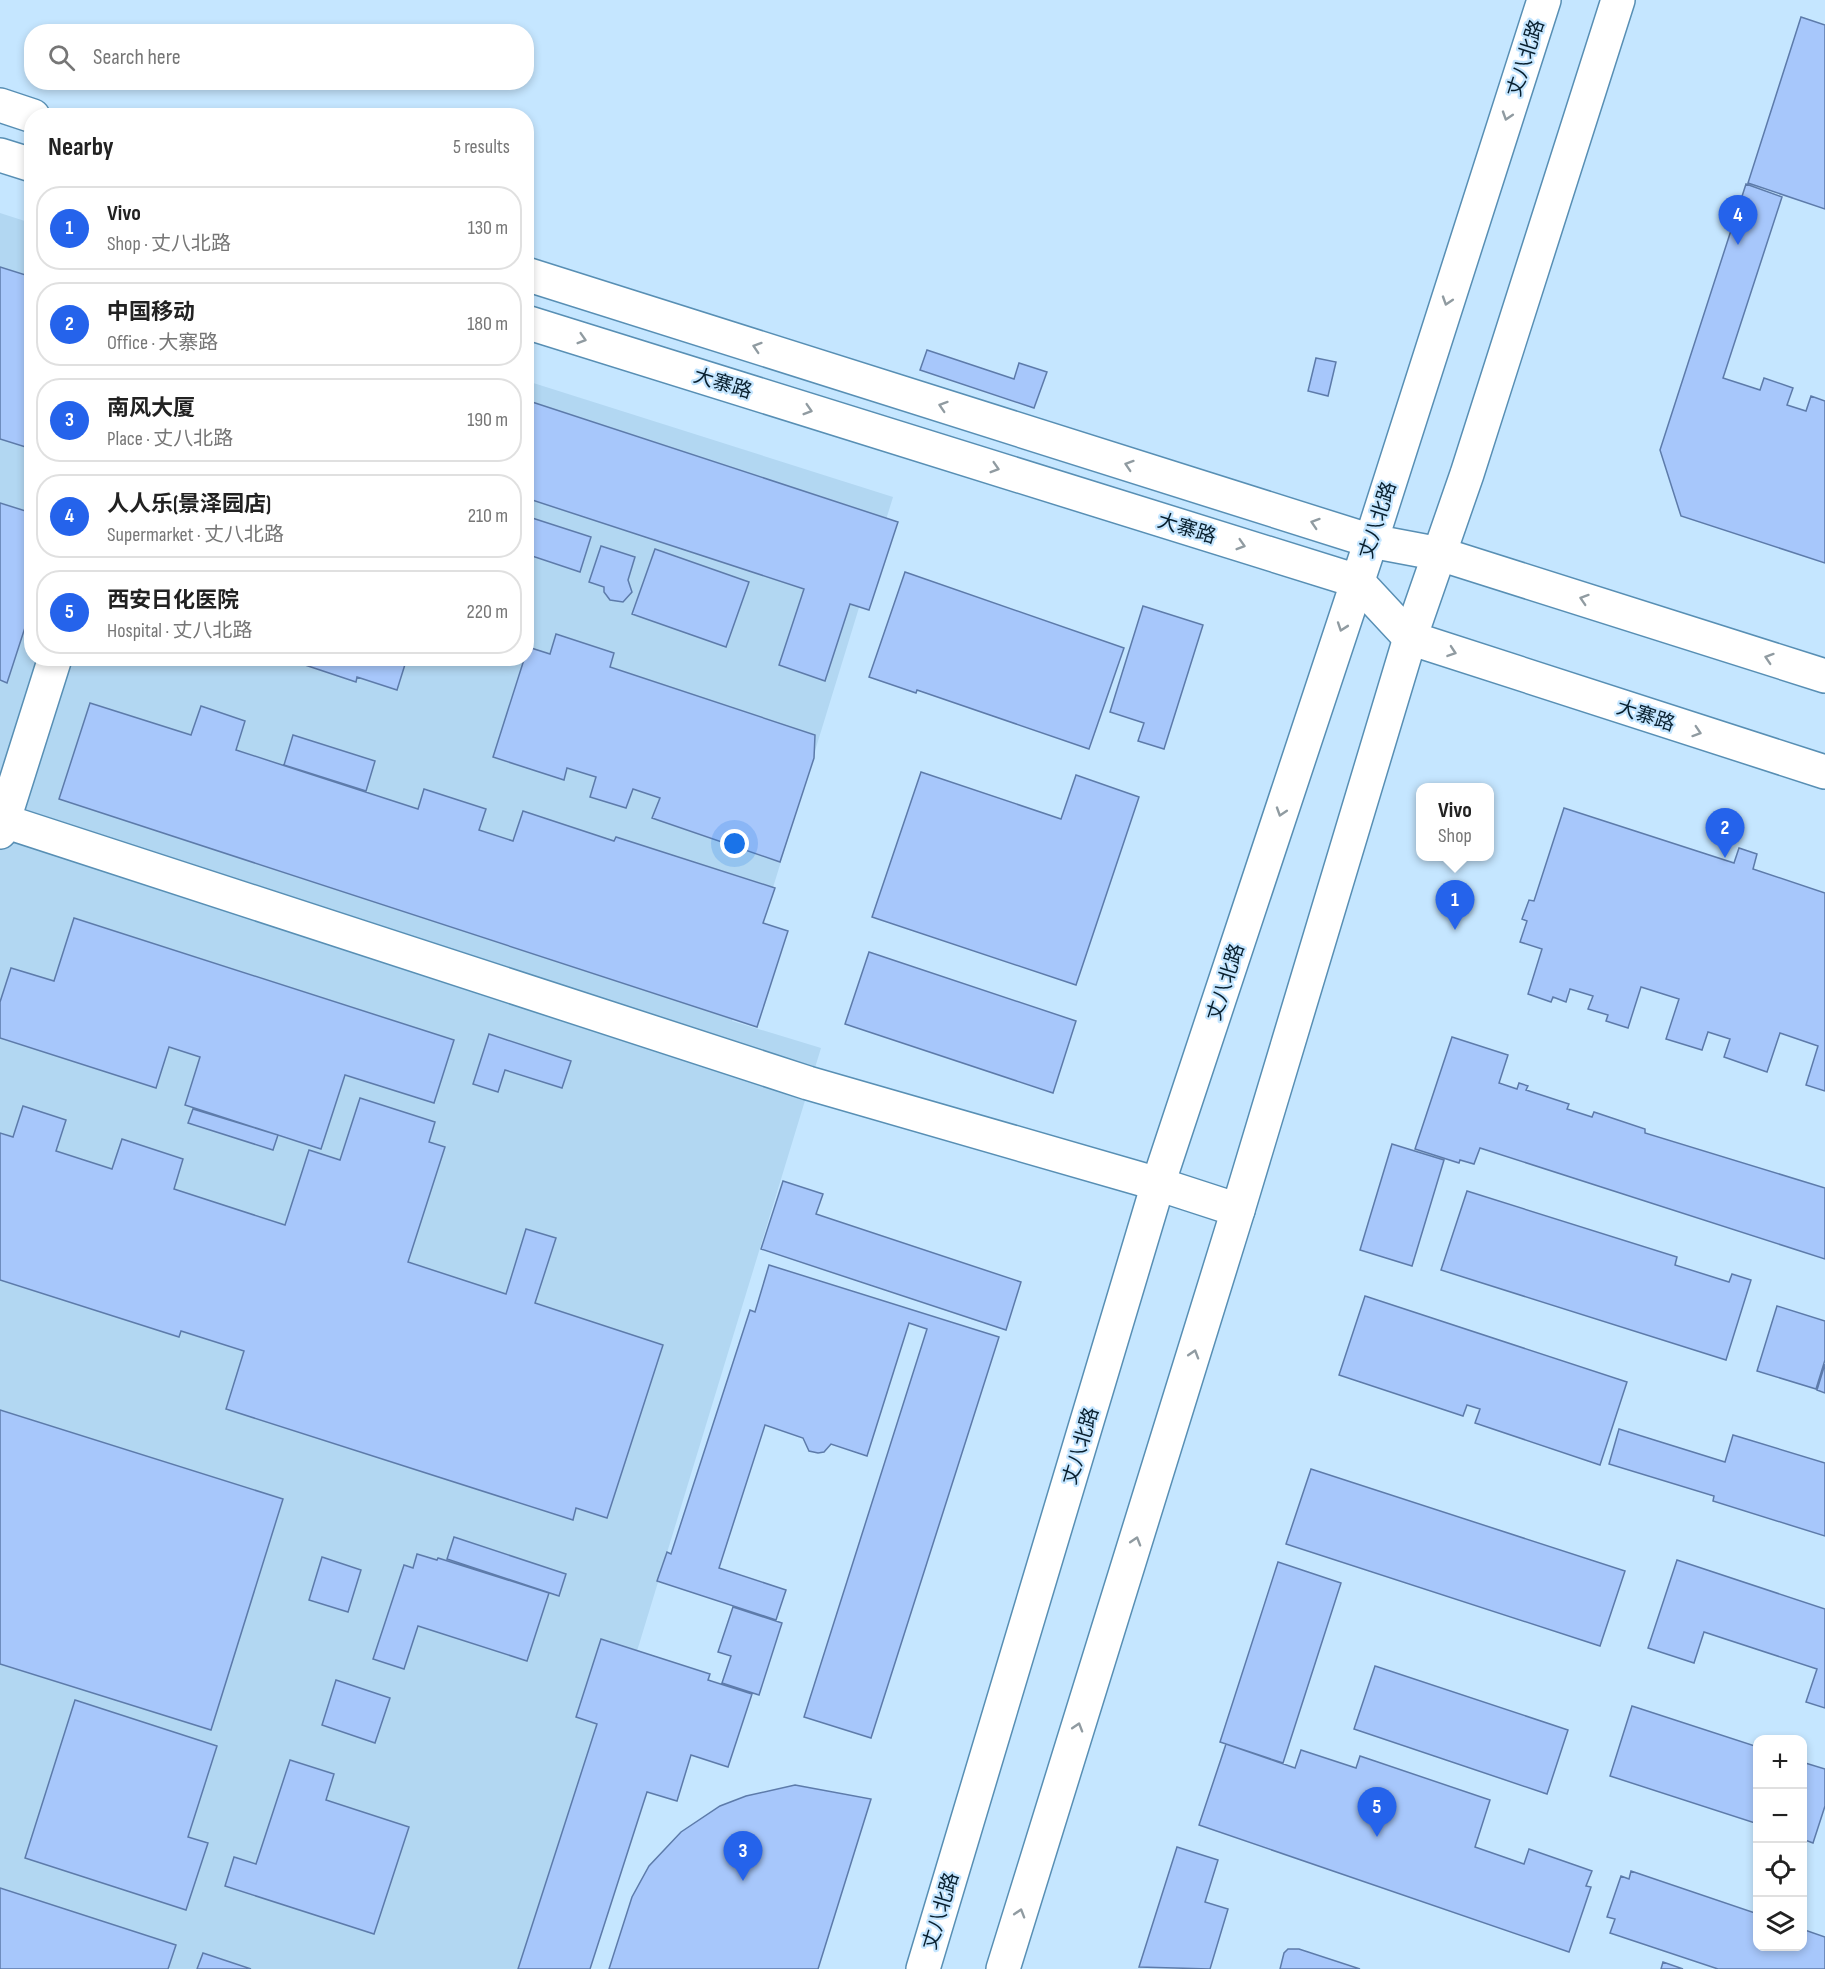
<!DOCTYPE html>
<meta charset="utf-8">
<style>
body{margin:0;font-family:"Sofia Sans Condensed","Noto Sans SC",sans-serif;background:#f6f6f6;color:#222}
.controls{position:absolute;right:18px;bottom:18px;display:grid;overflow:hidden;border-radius:12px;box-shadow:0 3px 9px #0003}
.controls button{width:54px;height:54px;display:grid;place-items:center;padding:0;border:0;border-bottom:2px solid #e0e0e0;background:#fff;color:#222;font:30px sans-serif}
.you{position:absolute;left:735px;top:844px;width:21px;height:21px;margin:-15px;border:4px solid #fff;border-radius:50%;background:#1a73e8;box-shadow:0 0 0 9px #1a73e833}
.badge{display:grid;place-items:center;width:39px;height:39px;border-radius:50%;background:#2563eb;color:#fff;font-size:20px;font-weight:700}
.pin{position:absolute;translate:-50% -50px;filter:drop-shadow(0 2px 3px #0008)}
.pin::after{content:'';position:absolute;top:32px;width:21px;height:18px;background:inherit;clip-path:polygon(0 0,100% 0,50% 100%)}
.popup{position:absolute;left:1416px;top:783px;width:78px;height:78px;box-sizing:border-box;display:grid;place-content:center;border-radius:12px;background:#fff;filter:drop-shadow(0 2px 4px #0005);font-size:20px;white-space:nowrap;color:#767676}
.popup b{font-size:22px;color:#222}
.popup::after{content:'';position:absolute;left:50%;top:100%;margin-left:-12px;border:12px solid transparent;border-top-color:#fff}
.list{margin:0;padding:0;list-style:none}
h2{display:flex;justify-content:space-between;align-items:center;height:78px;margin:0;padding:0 24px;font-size:26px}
h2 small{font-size:20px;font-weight:400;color:#767676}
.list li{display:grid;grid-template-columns:39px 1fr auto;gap:18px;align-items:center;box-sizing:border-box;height:84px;margin:0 12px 12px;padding:0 12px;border:2px solid #e0e0e0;border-radius:24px}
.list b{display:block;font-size:22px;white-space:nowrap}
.list p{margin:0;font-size:20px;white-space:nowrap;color:#767676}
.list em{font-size:20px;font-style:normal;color:#767676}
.icon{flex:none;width:33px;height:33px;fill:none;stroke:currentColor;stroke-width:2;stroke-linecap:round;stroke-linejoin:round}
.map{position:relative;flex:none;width:1825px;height:1969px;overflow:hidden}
.search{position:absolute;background:#fff;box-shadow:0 3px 9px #0003;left:24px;top:24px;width:510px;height:66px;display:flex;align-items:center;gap:15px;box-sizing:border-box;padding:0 21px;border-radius:24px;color:#767676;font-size:22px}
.panel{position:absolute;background:#fff;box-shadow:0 3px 9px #0003;left:24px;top:108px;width:510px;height:558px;border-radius:24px}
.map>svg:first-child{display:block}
</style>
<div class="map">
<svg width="1825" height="1969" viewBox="0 0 1825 1969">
<rect width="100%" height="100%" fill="#c5e6ff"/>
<path fill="#b2d7f2" d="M0,213L31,223L32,658H526L527,381L893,497L732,1021L821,1048L540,1969H0Z"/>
<path fill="#a7c7fb" stroke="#5d7baa" stroke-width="1.5" d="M1801,17L1825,25V209L1748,183Z
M1746,184L1782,197L1723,378L1760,390L1764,378L1793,388L1787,405L1806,411L1811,396L1825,401V563L1681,516L1660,450Z
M0,267L32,277V449L0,439Z
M927,350L1014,379L1019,363L1047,372L1034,408L920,370Z
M1316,358L1336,362L1328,396L1308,391Z
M526,400L898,522L869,610L850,604L825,681L779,665L804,589L526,498Z
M0,503L32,513V606L7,683L0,680Z
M526,516L591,537L580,572L526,554Z
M601,546L635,557L628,580L632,592L623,602L610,600L604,592V587L589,582Z
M655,549L749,582L726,647L632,614Z
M905,572L1124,648L1089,749L917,690L916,693L869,677Z
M1143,606L1203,625L1164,749L1138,741L1144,723L1110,712Z
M556,634L614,653L610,667L815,735L814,758L780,862L652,818L660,798L633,789L626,808L590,797L596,777L567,768L564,780L493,757L528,647L550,654Z
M284,658H407L397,690L357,677L356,682Z
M90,703L191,735L201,706L245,721L236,750L418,809L424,789L486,809L479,830L513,841L523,811L614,841L616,837L775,888L763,923L788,931L757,1027L59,799Z
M293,735L375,761L366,791L284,765Z
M921,772L1061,819L1076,775L1139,797L1076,985L872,917Z
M1564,808L1734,863L1739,848L1757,854L1753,869L1825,893V1091L1806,1085L1818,1046L1780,1033L1767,1072L1724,1057L1730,1039L1708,1032L1702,1050L1666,1039L1679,999L1641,987L1628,1028L1606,1021L1608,1015L1588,1009L1593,996L1570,989L1566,1002L1553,997L1551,1002L1528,994L1542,949L1520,942L1527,921L1522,919L1529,900L1534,901Z
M74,918L454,1040L434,1103L345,1075L321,1149L185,1105L200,1057L169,1047L156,1088L0,1038V1002L11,968L54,981Z
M869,952L1076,1021L1053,1093L845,1024Z
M489,1034L571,1061L562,1088L505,1070L498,1092L473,1084Z
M1452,1037L1508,1055L1499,1083L1517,1089L1519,1083L1528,1086L1526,1090L1569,1104L1567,1109L1592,1117L1594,1112L1645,1129V1133L1825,1188V1259L1480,1148L1474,1164L1460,1160L1459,1163L1415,1149Z
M360,1098L435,1122L429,1142L445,1147L408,1262L506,1294L526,1229L556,1238L535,1303L663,1345L607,1518L576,1508L573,1520L226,1409L244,1351L181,1331L179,1337L0,1280V1133L13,1137L23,1106L66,1120L56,1151L112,1169L122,1139L183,1159L174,1189L285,1225L309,1150L340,1160Z
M193,1109L278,1135L273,1150L188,1123Z
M1392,1144L1444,1160L1412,1266L1360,1250Z
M783,1181L823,1194L816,1214L1021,1282L1006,1330L761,1249Z
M1467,1191L1677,1257L1675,1265L1729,1282L1732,1274L1751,1280L1726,1360L1441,1270Z
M769,1265L999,1337L871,1738L804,1717L927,1329L909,1323L867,1456L831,1444L824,1452L818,1453L809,1451L803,1438L765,1425L719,1568L786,1590L776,1620L657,1581L667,1552L671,1554L750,1310L755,1312Z
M1365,1296L1627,1382L1600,1465L1475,1423L1480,1409L1467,1405L1463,1416L1339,1375Z
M1777,1306L1825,1321V1360L1816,1389L1757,1371Z
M1825,1364V1393L1817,1390Z
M0,1410L283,1499L211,1730L0,1664Z
M1619,1429L1725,1462L1733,1435L1825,1463V1536L1713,1501L1714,1496L1609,1464Z
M1311,1469L1625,1571L1600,1646L1286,1544Z
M454,1537L566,1574L559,1596L447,1559Z
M417,1554L437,1560L438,1558L549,1593L527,1661L418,1626L404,1669L373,1659L404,1565L413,1568Z
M322,1557L361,1570L348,1612L309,1600Z
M1677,1560L1825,1609V1708L1806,1702L1817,1669L1704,1632L1694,1663L1648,1648Z
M1278,1562L1341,1583L1283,1763L1220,1742Z
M733,1607L782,1623L759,1695L722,1683L731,1656L718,1652Z
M601,1639L710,1674L708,1680L752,1694L728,1767L691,1755L677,1801L647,1792L590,1969H518L597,1724L576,1717Z
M1375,1666L1568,1730L1547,1794L1354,1729Z
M336,1680L390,1698L375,1743L322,1725Z
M75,1700L217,1746L188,1837L208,1843L186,1910L25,1858Z
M1632,1706L1758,1747V1824L1610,1776Z
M1226,1744L1295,1768L1301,1750L1356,1768L1360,1756L1490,1800L1475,1847L1524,1864L1529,1849L1592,1871L1586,1886L1591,1887L1569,1952L1199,1825Z
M290,1760L334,1774L326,1800L409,1827L374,1934L225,1886L234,1857L256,1864Z
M1802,1762L1825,1769V1806L1813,1843L1802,1839Z
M795,1785L871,1799L818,1969H609L632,1897L649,1866L681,1832L720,1806L746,1796Z
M1177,1847L1218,1860L1205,1902L1228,1909L1210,1969L1139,1967Z
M1631,1871L1758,1914V1946H1802V1929L1825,1937V1969H1718L1610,1933L1615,1919L1607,1917L1621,1876L1629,1879Z
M0,1888L176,1945L168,1969H0Z
M1288,1949H1299L1360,1969H1280L1284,1953Z
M203,1953L251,1969H197Z
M1663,1962L1683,1969H1661Z"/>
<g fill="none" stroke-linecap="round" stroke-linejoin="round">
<g stroke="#588fb4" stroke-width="36">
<path id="street" d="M4,821L808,1083L1158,1184L1238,1210
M0,832L55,658"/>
</g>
<g stroke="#588fb4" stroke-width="36">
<path id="secondary" d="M0,105L33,116
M0,155L32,165
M526,274L1371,541L1440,554L1825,676
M526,322L1357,581L1410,638L1825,772"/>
</g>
<g stroke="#588fb4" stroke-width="36">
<path id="primary" d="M923,1969L1158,1184L1371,541L1544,0
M1003,1969L1238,1210L1410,638L1467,474L1618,0"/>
</g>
<use href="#street" stroke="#fff" stroke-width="33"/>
<use href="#secondary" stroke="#fff" stroke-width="33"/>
<use href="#primary" stroke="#fff" stroke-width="33"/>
</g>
<defs><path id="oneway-chevron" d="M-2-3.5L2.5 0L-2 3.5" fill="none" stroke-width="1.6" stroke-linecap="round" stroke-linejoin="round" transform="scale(1.5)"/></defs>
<g stroke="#909ba1">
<use href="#oneway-chevron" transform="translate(1507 116) rotate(108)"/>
<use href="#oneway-chevron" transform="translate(1447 301) rotate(108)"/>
<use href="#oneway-chevron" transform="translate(582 339) rotate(17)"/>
<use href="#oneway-chevron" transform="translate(757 347) rotate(-162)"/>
<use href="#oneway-chevron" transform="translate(943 406) rotate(-162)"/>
<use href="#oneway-chevron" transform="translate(808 410) rotate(17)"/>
<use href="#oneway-chevron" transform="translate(1129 465) rotate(-162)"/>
<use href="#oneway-chevron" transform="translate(995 468) rotate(17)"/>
<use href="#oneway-chevron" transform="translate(1315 523) rotate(-162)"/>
<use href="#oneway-chevron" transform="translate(1241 545) rotate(17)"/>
<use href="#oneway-chevron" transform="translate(1584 599) rotate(-162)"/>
<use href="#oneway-chevron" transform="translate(1342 627) rotate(109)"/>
<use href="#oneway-chevron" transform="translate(1452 652) rotate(19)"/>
<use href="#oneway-chevron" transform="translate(1769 658) rotate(-162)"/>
<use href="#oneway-chevron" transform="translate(1697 732) rotate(18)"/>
<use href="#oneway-chevron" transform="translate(1281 812) rotate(108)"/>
<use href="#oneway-chevron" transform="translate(1194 1354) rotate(-73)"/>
<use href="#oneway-chevron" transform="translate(1136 1541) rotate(-73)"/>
<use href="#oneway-chevron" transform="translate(1078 1727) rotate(-73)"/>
<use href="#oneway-chevron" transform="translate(1020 1913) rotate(-73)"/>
</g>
<g text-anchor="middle" stroke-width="4.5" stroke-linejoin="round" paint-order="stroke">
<g font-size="20" fill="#09202f" stroke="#c5e6ff">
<text transform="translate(1525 58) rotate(-72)" y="7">丈八北路</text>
<text transform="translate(723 383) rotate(17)" y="7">大寨路</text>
<text transform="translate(1377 520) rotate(-72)" y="7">丈八北路</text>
<text transform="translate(1187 528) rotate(17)" y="7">大寨路</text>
<text transform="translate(1646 715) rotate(18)" y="7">大寨路</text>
<text transform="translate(1225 982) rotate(-72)" y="7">丈八北路</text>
<text transform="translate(1080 1446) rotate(-73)" y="7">丈八北路</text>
<text transform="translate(940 1911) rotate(-73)" y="7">丈八北路</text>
</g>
</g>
</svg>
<div class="controls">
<button>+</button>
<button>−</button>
<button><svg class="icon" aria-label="locate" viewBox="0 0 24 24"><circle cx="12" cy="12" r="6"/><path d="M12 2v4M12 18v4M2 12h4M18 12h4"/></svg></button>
<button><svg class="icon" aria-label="layers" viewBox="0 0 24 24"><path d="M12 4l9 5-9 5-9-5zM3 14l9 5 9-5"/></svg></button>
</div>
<div class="you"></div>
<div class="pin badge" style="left:1455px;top:930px">1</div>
<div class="popup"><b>Vivo</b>Shop</div>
<div class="pin badge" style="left:1725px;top:858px">2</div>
<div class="pin badge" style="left:743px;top:1881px">3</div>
<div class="pin badge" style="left:1738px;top:245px">4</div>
<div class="pin badge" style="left:1377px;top:1837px">5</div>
<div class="search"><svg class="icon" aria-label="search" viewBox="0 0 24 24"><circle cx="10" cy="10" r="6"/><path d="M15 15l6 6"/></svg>Search here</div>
<section class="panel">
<h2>Nearby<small>5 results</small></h2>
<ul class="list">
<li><span class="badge">1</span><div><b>Vivo</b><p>Shop · 丈八北路</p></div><em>130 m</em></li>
<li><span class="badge">2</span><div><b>中国移动</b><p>Office · 大寨路</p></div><em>180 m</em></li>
<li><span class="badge">3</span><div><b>南风大厦</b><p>Place · 丈八北路</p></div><em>190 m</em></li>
<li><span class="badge">4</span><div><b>人人乐(景泽园店)</b><p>Supermarket · 丈八北路</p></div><em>210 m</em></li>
<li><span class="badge">5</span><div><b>西安日化医院</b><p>Hospital · 丈八北路</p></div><em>220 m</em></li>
</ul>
</section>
</div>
